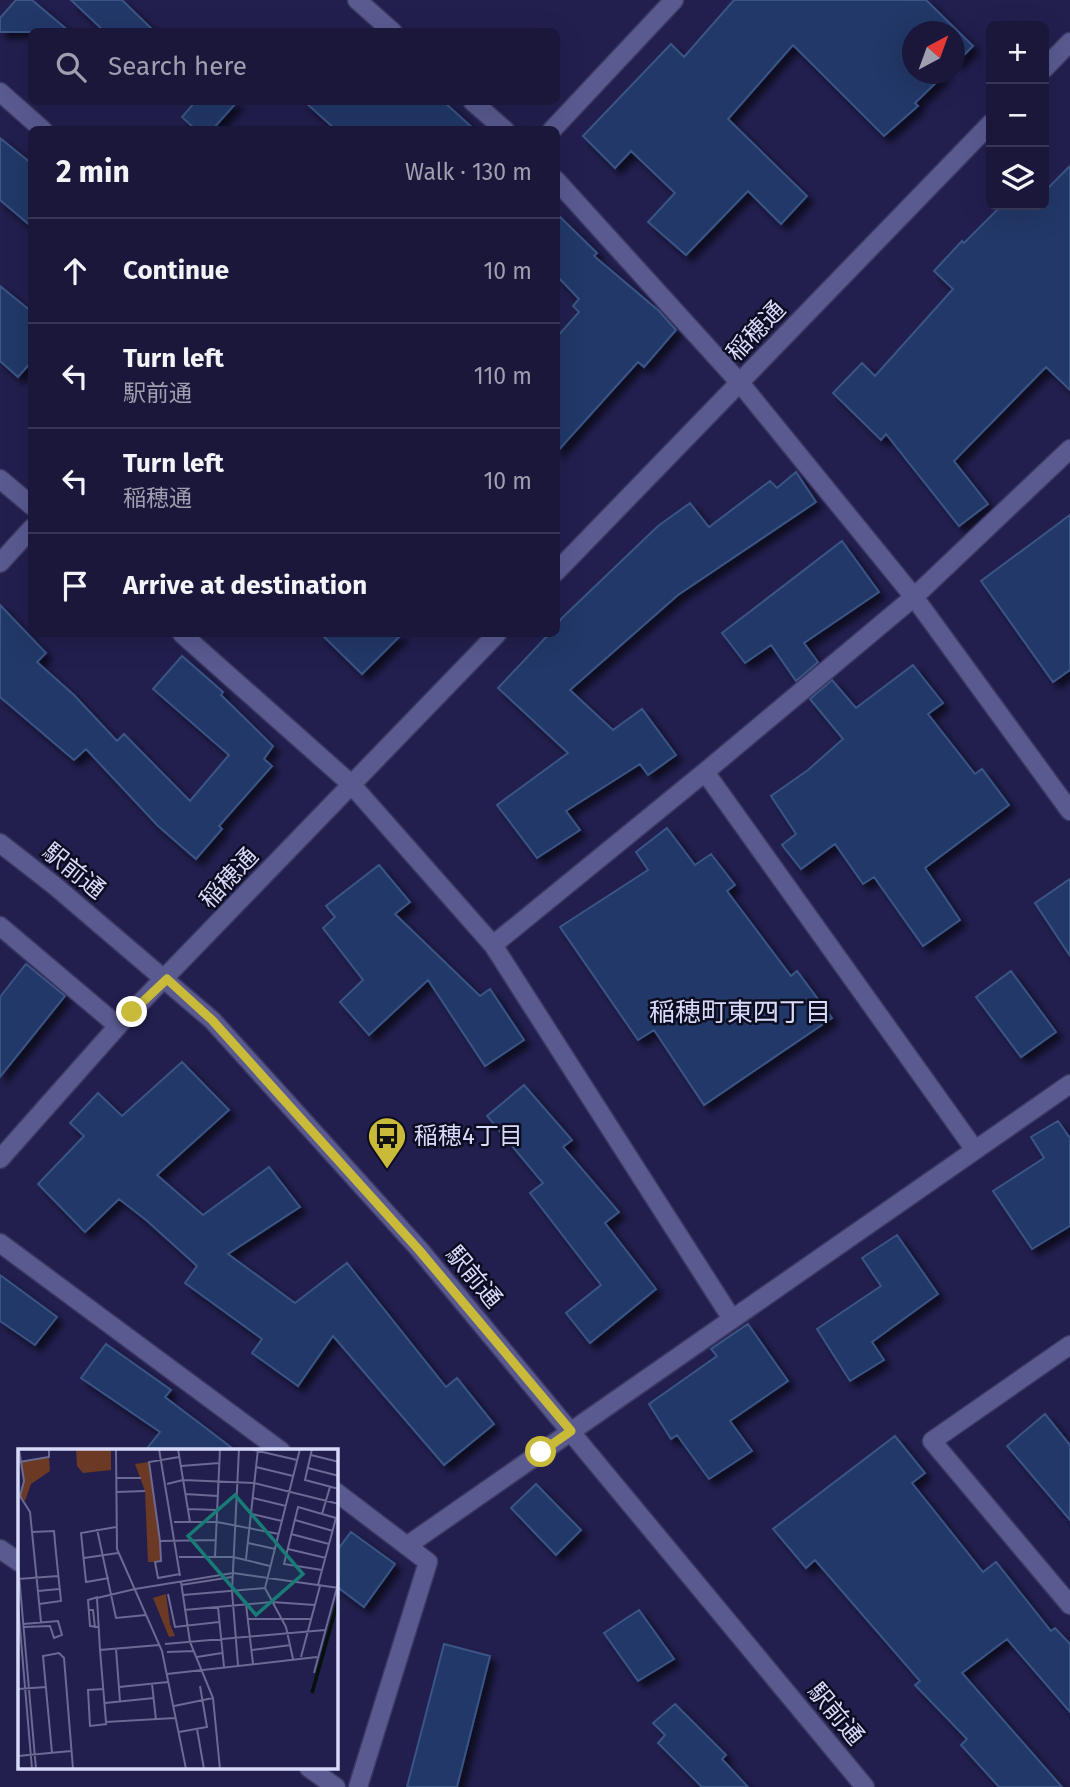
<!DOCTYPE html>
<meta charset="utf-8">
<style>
body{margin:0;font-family:"Fira Sans","Noto Sans JP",sans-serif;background:#232042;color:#f1f3f6}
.controls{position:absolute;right:21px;top:21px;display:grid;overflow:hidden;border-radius:10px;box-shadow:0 7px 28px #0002}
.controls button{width:63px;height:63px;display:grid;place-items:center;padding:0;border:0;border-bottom:2px solid #383655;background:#1a173b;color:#f1f3f6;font:35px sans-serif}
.compass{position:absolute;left:902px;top:21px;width:63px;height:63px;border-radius:50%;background:#1a173b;box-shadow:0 7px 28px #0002;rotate:41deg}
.stop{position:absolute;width:21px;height:21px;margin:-16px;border:5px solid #caba3a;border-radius:50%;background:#fff}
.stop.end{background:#caba3a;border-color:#fff;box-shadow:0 2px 7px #0008}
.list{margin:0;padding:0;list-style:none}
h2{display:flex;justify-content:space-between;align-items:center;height:91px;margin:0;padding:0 28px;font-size:30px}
h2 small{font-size:23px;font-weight:400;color:#9f9faf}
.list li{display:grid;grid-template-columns:46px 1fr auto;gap:21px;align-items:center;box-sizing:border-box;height:105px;padding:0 28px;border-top:2px solid #383655}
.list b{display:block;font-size:26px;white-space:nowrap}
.list p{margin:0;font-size:23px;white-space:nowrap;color:#9f9faf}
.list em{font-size:23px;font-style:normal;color:#9f9faf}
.icon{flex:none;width:38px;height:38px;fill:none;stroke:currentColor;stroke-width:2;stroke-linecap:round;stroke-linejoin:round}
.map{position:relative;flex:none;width:1070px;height:1787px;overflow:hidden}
.search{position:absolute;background:#1a173b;box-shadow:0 7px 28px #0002;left:28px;top:28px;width:532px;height:77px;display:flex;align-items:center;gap:18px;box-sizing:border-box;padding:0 24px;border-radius:10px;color:#9f9faf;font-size:26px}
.panel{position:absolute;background:#1a173b;box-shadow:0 7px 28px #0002;left:28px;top:126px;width:532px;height:511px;border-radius:10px}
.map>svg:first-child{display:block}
</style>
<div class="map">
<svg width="1070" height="1787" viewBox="0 0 1070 1787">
<defs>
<filter id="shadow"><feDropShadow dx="6" dy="6" stdDeviation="3.5" flood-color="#0009"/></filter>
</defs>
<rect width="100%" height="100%" fill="#221f4f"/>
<path fill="#213968" stroke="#3a5485" stroke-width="2" filter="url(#shadow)" d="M16,0H32L70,32H0V18Z
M71,0H122L155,32H105Z
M734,0H926L973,46L955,64V32H913V74H945L915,103L918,106L884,136L793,45L728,119L807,196L781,224L748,191L686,255L648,222L675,193L631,151L615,168L583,136L671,44L684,57Z
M195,102H237L212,130H196L182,117Z
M305,102H444L475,130H336Z
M0,138L32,164V227L0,200Z
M1070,166V390L1046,367L954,461L988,504L959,526L886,434L881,440L833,393L862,363L875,376L953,289L934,271L962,241L964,243L1002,205H1044V192Z
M556,213L597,253L594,256L659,311L676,330L644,367L638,362L556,453V338L579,312L573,306L579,299L556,275Z
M0,286L32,312V361L18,377L0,361Z
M796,472L816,502L678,595L570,690L613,730L642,709L676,755L648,775L640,764L566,811L580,830L537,858L497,805L568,753L498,688L549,634H556V626L562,618L658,526L690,503L709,527L770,481L777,488Z
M1070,515V670L1053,682L981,581Z
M842,541L879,592L804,643L818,662L796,681L771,645L745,663L722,633Z
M0,605L46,653L37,662L74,695L117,741L124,734L190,801L229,755L153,689L182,656L223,692L221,695L273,746L264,759L272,766L219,826L222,829L196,859L158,826L86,749L74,760L0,697Z
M321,634H402L362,674Z
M913,665L943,703L928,714L975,774L982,769L1009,805L925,868L960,920L923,946L874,877L863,884L835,844L801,869L782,845L796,834L771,796L808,770L843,739L810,699L832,680L856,708Z
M667,828L695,865L711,854L735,885L727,891L791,976L797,971L832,1018L704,1105L654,1030L638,1040L560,927L648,870L636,852Z
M379,865L410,902L395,914L480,996L490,989L524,1040L485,1066L428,980L369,1035L340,1002L363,980L323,928L335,917L326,906Z
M1070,879V956L1035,903Z
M26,964L65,996L0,1077V997Z
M1011,971L1056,1032L1021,1057L976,997Z
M182,1062L229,1110L157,1175L203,1215L269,1167L300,1207L228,1254L295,1303L347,1263L446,1387L457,1378L494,1424L444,1465L333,1336L298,1386L252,1353L262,1339L185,1283L197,1266L146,1220L119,1199L85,1232L38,1184L84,1136L70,1123L98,1093L122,1116Z
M524,1085L572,1140L563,1147L619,1212L605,1223L656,1289L590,1343L566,1313L601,1285L530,1193L543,1183L487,1116Z
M1058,1121L1070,1138V1226L1032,1249L993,1191L1044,1158L1031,1137Z
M897,1235L938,1294L872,1342L884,1360L850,1381L817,1329L881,1286L862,1258Z
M0,1275L57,1317L35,1345L0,1321Z
M748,1324L788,1381L730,1421L752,1451L709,1479L677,1435L671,1439L649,1404L717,1356L711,1349Z
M106,1344L171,1390L165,1397L236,1451H145L160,1432L81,1378Z
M1045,1414L1070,1445V1520L1007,1446Z
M895,1436L925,1473L912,1483L983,1572L996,1562L1051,1631L1055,1628L1070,1644V1712L1007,1639L962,1673L1062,1787H999L961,1745L967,1739L915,1685L920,1681L815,1560L806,1568L773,1529Z
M536,1484L581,1530L556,1555L511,1508Z
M351,1532L395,1564L364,1607L336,1586V1552Z
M639,1610L674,1659L638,1681L604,1633Z
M444,1644L490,1656L457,1787H407Z
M675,1704L726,1755L722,1759L748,1787H702L658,1743L665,1735L653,1723Z"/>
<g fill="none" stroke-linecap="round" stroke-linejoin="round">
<g stroke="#3d3863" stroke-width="21">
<path id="minor" d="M357,0L393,32
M1044,69L1070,42
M0,92L43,130
M473,102L505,130
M552,130L674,0
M556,180L740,383L914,597L1070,811
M0,479L32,506
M0,563L32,528
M556,572L991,123
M182,634L351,784L493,945L732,1319
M705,772L975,1150
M0,843L55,886L212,1020L419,1249L865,1787
M0,926L118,1026
M493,945L705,772L914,597L1070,449
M0,1159L118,1026L497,634
M0,1243L281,1451
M1070,1345L932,1441L1070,1605
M336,1492L428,1562L358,1787
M408,1545L1070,1084
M0,1549L19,1562
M309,1768L336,1787"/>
</g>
<use href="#minor" stroke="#595a90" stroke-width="18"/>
</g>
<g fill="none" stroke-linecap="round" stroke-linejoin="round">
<path stroke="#caba3a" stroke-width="9" d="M132,1012L167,979L212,1020L419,1250L571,1431L541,1452"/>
</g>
<defs>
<g id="bus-pin" transform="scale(2.0125)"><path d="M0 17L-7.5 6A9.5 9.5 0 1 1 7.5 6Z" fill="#caba3a" stroke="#0d0d22"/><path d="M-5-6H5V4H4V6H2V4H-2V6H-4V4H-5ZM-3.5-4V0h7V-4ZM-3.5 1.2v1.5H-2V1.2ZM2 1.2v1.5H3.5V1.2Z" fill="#111"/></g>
</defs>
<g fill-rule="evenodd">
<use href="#bus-pin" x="387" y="1136"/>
</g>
<g text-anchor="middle" stroke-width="5" stroke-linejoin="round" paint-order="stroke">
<g font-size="24" fill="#d7daf9" stroke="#0d0d22">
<text transform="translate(756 331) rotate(-46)" y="8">稲穂通</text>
<text transform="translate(74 871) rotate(39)" y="8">駅前通</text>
<text transform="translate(229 878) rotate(-47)" y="8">稲穂通</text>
<text transform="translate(474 1277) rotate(50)" y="8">駅前通</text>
<text transform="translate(836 1714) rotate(50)" y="8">駅前通</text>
</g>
<g font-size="24" fill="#d7daf9" stroke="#0d0d22" text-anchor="start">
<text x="414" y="1144">稲穂4丁目</text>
</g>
<g font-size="26" fill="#d7daf9" stroke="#0d0d22">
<text x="740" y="1021">稲穂町東四丁目</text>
</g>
</g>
<g transform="translate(18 1449)">
<rect width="320" height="320" fill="#221f4f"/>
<path d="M58,0H93V21L65,24L59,17ZM31,8L32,22L13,35L7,52L2,47L6,32L3,12ZM131,13L142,92L143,112L137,113H130L127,42L117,15ZM148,145L152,175L157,187L151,188L135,149Z" fill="#6c3925"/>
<path fill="none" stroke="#05110b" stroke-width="3.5" d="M294,244L321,148"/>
<path fill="none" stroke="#6a6a93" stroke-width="2" d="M1,0L6,32L2,47L12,63L23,173M98,0L99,100L144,202L168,320M141,0L162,127M160,0L172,73M232,0L279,11M294,0L287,31L321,40M293,6L321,13M161,8L131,13L142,92L143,112L137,113L140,129L162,125M1,13L31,8V0M163,17L201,14M238,18L275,27M290,19L321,27M99,29H123M149,35L165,31L236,34L321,55M99,43L127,42M167,45L200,47M235,49L268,57M170,60L199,61M234,65L264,72M304,65L312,38M277,71L315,82M156,73H199L261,85M79,80L98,169L128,166M14,83L36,82L38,104L43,152L21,155M273,85L311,95M142,92L198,91M230,94L257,100M270,100L308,109M161,108H215L252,117M197,108L202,0M66,109L100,104M228,110L240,0M0,115L18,320M91,129L68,133L63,84L98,78M0,130L40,127M163,133L172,193L195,249L202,320M163,136L214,128M300,136L318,69L280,58L266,115L304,121M117,140L215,124L321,139M20,142L41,140M150,145L157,178L201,173M165,146L247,139M80,148L70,151L72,177L81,178M228,155L235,215M0,156L14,320M200,158L206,218M71,161H75L77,179M166,161L254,153L297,156M230,170H293M5,175L40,172L44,186L36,189L32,177L6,178M147,195L307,181M141,196L82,201L88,273L157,269M98,200L102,252M82,201L79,149L117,140M234,201L273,196M149,203L176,202M179,208L204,204M283,208L302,137M275,210L268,178L247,139L282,0M220,216L214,142L221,0M296,224L321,131M149,225L299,208M134,235L138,271M101,238L150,233M0,240L28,238M85,240L70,241L72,277L89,275M87,254L136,249M156,257L195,249M179,280L186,320M161,283L189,278L182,237M34,304L25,207L41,204L46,209L55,320M0,307L53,302"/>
<path fill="#197b75" fill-opacity="0.15" stroke="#197b75" stroke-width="3.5" d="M217,46L285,125L238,166L170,87Z"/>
<rect width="320" height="320" fill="none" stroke="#d7daf9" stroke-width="3.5"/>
</g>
</svg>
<div class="controls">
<button>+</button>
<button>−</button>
<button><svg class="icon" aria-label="layers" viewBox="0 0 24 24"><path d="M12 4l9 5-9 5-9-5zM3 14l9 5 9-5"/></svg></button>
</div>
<svg class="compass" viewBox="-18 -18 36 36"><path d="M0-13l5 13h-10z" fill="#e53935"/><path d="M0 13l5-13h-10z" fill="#9f9faf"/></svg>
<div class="stop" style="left:541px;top:1452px"></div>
<div class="stop end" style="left:132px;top:1012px"></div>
<div class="search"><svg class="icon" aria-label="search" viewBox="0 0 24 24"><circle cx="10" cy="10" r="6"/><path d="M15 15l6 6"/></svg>Search here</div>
<section class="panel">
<h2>2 min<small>Walk · 130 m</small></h2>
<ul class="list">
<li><svg class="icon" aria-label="ahead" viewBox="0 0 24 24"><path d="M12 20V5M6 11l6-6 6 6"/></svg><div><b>Continue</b></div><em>10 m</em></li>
<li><svg class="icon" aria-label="left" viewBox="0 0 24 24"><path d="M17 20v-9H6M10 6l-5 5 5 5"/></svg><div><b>Turn left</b><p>駅前通</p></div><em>110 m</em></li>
<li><svg class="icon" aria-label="left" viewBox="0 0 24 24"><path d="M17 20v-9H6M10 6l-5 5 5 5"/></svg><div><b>Turn left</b><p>稲穂通</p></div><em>10 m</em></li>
<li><svg class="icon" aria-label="arrive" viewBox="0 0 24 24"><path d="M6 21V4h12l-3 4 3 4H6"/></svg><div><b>Arrive at destination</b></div></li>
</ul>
</section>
</div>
